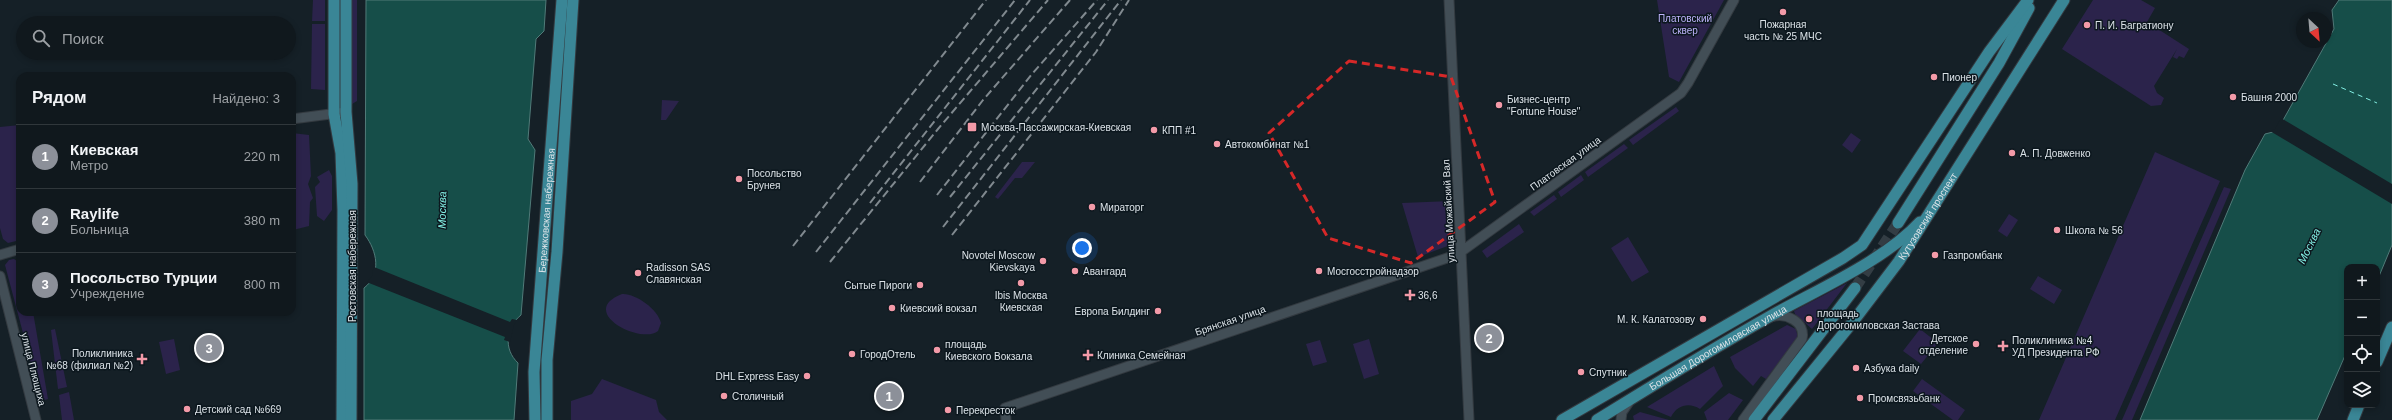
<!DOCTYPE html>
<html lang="ru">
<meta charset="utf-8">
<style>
body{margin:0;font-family:Helvetica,sans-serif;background:#1e252a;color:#f1f3f6}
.controls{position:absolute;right:12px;bottom:12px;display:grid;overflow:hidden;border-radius:8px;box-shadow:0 2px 6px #0003}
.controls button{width:36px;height:36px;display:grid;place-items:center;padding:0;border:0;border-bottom:1px solid #30373b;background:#10181d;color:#f1f3f6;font:20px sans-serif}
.compass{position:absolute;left:2296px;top:12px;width:36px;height:36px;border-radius:50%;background:#10181d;box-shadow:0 2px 6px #0003;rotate:154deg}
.you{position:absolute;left:1082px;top:248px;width:14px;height:14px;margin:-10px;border:3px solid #fff;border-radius:50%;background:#1a73e8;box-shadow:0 0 0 6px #1a73e833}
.badge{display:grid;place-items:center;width:26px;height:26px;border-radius:50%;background:#8c9099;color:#fff;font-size:13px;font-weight:700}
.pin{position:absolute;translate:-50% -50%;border:2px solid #fff;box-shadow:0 1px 4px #0006}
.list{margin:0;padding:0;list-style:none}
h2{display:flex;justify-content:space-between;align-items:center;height:52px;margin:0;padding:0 16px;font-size:17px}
h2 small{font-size:13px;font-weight:400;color:#9ca0a4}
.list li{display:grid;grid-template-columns:26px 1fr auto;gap:12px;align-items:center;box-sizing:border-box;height:64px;padding:0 16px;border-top:1px solid #30373b}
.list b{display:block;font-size:15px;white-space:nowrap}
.list p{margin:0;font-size:13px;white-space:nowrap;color:#9ca0a4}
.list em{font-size:13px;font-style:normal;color:#9ca0a4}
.icon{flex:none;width:22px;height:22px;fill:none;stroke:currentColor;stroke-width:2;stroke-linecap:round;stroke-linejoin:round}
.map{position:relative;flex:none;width:2392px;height:420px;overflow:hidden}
.search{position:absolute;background:#10181d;box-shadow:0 2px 6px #0003;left:16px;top:16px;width:280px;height:44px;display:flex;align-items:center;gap:10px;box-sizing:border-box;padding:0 14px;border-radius:22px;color:#9ca0a4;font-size:15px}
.panel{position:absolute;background:#10181d;box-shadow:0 2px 6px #0003;left:16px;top:72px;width:280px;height:244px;border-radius:12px}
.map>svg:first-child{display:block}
</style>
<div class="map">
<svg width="2392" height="420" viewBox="0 0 2392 420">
<rect width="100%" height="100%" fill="#152027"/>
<path fill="#2b234b" d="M313,0H325V21H312Z
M352,0H357V101L352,104Z
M1657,0H1724L1679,82L1669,77Z
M2093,0H2141L2155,8L2147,22L2189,49L2184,58L2179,56L2177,59L2173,57L2177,49L2154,86L2157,93L2164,98L2161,105L2151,106L2062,49Z
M312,24H325V90L311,89Z
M662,100L679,101L666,120H661Z
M1676,107L1679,111L1633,145L1629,140Z
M20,125V240L8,243L3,239L0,228V127Z
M292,133L309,135L311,176L308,184L313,198L310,202L309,226L293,230Z
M1851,133L1861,140L1852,153L1842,145Z
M1624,144L1628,148L1588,177L1585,172Z
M2155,152L2220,181L2115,420H2039Z
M1022,162H1035L1022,178H1015L998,199L995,197Z
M329,170L332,176V210L324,221L317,216L315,187L320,182L317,177Z
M1581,175L1584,180L1561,197L1558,192Z
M2224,187L2231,189L2132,420H2122Z
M1554,195L1557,199L1534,216L1530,212Z
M1451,201L1453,244L1418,257L1402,203Z
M2009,214L2018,220L2007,237L1998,231Z
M1519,224L1524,232L1487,258L1482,251Z
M1628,237L1649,272L1632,282L1611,248Z
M14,259L20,263V312H33L48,399L41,401L5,265L9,260Z
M2038,276L2062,290L2054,304L2030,289Z
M1847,283L1812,329L1795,314L1794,311Z
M622,294C635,293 658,309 661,323L658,331C642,345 576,312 622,294Z
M1787,325L1796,329L1798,338L1766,379L1761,376L1753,386L1735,368L1730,357Z
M55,329L67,387L58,389L51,330Z
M1920,329L1938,343L1921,364L1903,351Z
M174,339L180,370L166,374L159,342Z
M1369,339L1379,374L1364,379L1353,344Z
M1320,340L1327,362L1313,366L1306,344Z
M1714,366L1723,386L1700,409C1689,402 1677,405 1671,417L1647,407Z
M602,379L656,400L659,412L667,420H571V401L592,394Z
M1922,379L1965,410L1958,420H1953L1913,391Z
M69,392L74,420H62L59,395Z
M1729,393L1743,400L1728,420H1707L1704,412Z
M1640,412L1669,420H1634L1633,416Z"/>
<path fill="#164e49" stroke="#517b79" d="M366,0H546L544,31L536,39L528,139L535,150L521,315C506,327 503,349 518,363L514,420H364V288C382,274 377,251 365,235Z
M2339,0H2392V245L2377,281V267H2347V351L2317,420H2140L2245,170L2265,134L2277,131L2334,29L2332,10Z"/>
<path fill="#152027" d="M2281,118L2392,184V204L2270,131L2275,129Z
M374,264V267L510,322L512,319L517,320L514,325L510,342L504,340L505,337L369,283L365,285L372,276Z"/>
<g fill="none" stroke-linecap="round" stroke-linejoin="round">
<path stroke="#83efe4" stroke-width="1" stroke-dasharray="5 4" stroke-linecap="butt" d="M2333,84L2377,103"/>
<path stroke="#333d44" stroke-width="11" stroke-dasharray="11 5.5" stroke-linecap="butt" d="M1855,288L1898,223"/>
<g stroke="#333a40" stroke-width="11">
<path id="minor" d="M1449,0L1469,420
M292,119L346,112
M0,255L20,249
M0,276L36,420
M1006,420L1005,408L1450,257L1462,251L1681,93L1688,83L1734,0
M1621,420L1622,412L1629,402
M1743,420L1802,339C1806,322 1786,312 1771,317"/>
</g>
<g stroke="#333a40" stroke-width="13">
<g id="major">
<path d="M334,0V114L341,153L343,210L342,420"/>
<path d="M346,0V112L352,184L351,420"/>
<path d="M1898,223L1999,63L2029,8"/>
<path d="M2377,362L2392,327"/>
<path id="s1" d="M535,420L534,372L562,0"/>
<path d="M547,420V360L557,252L573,0"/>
<path d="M1562,420L1843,258L1862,245L1989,52L2028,0"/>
<path id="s2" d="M1597,420C1655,384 1714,348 1774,314C1819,289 1885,260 1920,222"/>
<path d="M1754,420L1855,288"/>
<path id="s3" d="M1773,420L1852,323L1899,261L2064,0"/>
<path d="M2353,420L2359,405"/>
</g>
</g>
<use href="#minor" stroke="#424e56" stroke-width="9"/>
<use href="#major" stroke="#3a8696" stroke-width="11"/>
<path stroke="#80898f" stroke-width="2" stroke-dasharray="8 4" stroke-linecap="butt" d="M920,182L983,100L1070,0
M937,195L1032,74L1097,0
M950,197L1108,0
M870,203L1030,0
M943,227L1121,0
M952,235L1096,52L1129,0
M793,246L986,0
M816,252L1015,0
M830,262L938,129L1048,0"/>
</g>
<path fill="none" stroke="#d62828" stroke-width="3" stroke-dasharray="8 5" stroke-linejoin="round" d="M1349,61L1451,77L1495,202L1411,263L1328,238L1269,133Z"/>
<g fill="#f39aa8" stroke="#0c171e" stroke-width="1.5">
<circle cx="1783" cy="12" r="4"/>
<circle cx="2087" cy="25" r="4"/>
<circle cx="1934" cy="77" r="4"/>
<circle cx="2233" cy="97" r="4"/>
<circle cx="1499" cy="105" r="4"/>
<rect x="967" y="122" width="10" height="10" rx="2"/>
<circle cx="1154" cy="130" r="4"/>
<circle cx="1217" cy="144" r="4"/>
<circle cx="2012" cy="153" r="4"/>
<circle cx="739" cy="179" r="4"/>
<circle cx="1092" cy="207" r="4"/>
<circle cx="2057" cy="230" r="4"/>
<circle cx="1935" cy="255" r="4"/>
<circle cx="1043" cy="261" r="4"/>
<circle cx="1075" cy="271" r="4"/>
<circle cx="1319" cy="271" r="4"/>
<circle cx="638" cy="273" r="4"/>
<circle cx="1021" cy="283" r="4"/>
<circle cx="920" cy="285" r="4"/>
<path d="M1408 289h4v4h4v4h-4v4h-4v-4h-4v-4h4z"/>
<circle cx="892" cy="308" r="4"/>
<circle cx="1158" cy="311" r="4"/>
<circle cx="1703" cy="319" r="4"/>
<circle cx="1809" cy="319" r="4"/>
<circle cx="1976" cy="344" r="4"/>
<path d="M2001 340h4v4h4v4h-4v4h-4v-4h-4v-4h4z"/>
<circle cx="937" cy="350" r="4"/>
<circle cx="852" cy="354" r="4"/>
<path d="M1086 349h4v4h4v4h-4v4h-4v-4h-4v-4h4z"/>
<path d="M140 353h4v4h4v4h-4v4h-4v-4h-4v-4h4z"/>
<circle cx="1856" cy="368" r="4"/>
<circle cx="1581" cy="372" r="4"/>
<circle cx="807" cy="376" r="4"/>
<circle cx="724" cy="396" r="4"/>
<circle cx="1860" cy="398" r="4"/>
<circle cx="187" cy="409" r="4"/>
<circle cx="948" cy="410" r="4"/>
</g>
<g text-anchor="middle" stroke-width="3" stroke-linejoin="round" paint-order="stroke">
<g font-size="10" fill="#beb3fb" stroke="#0c171e">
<text x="1685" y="22">Платовский<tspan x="1685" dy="12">сквер</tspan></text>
</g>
<g font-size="10" fill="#dce3e8" stroke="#0c171e" text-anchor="start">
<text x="1783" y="28" text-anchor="middle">Пожарная<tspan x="1783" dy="12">часть № 25 МЧС</tspan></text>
<text x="2095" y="29">П. И. Багратиону</text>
<text x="1942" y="81">Пионер</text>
<text x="2241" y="101">Башня 2000</text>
<text x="1507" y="103">Бизнес-центр<tspan x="1507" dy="12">"Fortune House"</tspan></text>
<text x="981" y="131">Москва-Пассажирская-Киевская</text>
<text x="1162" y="134">КПП #1</text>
<text x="1225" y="148">Автокомбинат №1</text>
<text x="2020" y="157">А. П. Довженко</text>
<text x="747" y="177">Посольство<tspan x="747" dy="12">Брунея</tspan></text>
<text x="1100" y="211">Мираторг</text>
<text x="2065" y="234">Школа № 56</text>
<text x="1035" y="259" text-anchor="end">Novotel Moscow<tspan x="1035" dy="12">Kievskaya</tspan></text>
<text x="1943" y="259">Газпромбанк</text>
<text x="646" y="271">Radisson SAS<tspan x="646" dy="12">Славянская</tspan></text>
<text x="1083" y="275">Авангард</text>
<text x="1327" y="275">Мосгосстройнадзор</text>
<text x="912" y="289" text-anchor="end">Сытые Пироги</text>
<text x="1021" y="299" text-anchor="middle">Ibis Москва<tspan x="1021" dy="12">Киевская</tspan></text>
<text x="1418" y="299">36,6</text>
<text x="900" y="312">Киевский вокзал</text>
<text x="1150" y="315" text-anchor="end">Европа Билдинг</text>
<text x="1817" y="317">площадь<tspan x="1817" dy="12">Дорогомиловская Застава</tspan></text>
<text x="1695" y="323" text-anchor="end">М. К. Калатозову</text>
<text x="1968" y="342" text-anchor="end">Детское<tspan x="1968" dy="12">отделение</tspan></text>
<text x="2012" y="344">Поликлиника №4<tspan x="2012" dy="12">УД Президента РФ</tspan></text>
<text x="945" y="348">площадь<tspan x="945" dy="12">Киевского Вокзала</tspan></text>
<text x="133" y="357" text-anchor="end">Поликлиника<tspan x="133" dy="12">№68 (филиал №2)</tspan></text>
<text x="860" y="358">ГородОтель</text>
<text x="1097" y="359">Клиника Семейная</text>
<text x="1864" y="372">Азбука daily</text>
<text x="1589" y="376">Спутник</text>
<text x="799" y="380" text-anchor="end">DHL Express Easy</text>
<text x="732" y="400">Столичный</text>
<text x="1868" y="402">Промсвязьбанк</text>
<text x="195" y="413">Детский сад №669</text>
<text x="956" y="414">Перекресток</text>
</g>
<g font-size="10" fill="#dce3e8" stroke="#0c171e">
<text transform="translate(1565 163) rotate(-36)" y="4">Платовская улица</text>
<text dy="4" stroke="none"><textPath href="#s1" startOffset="210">Бережковская набережная</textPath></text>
<text transform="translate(1448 211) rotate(-93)" y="4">улица Можайский Вал</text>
<text dy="4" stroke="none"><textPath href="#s3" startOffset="256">Кутузовский проспект</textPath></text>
<text transform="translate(352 266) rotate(-90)" y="4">Ростовская набережная</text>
<text transform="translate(1230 320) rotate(-19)" y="4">Брянская улица</text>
<text dy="4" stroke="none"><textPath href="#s2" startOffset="141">Большая Дорогомиловская улица</textPath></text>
<text transform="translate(34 369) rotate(76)" y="4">улица Плющиха</text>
</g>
<g font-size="11" font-style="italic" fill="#83efe4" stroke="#0c171e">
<text transform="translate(442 210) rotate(-89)" y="4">Москва</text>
<text transform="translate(2309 246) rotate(-64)" y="4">Москва</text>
</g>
</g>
</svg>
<div class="controls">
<button>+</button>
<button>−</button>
<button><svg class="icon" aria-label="locate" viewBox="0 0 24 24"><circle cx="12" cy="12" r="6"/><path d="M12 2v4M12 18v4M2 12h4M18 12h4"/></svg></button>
<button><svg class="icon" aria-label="layers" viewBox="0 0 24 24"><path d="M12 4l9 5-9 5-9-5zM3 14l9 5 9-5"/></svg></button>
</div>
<svg class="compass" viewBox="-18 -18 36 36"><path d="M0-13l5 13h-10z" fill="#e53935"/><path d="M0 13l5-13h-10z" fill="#9ca0a4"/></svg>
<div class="you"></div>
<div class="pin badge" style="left:889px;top:396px">1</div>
<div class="pin badge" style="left:1489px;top:338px">2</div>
<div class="pin badge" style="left:209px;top:348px">3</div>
<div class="search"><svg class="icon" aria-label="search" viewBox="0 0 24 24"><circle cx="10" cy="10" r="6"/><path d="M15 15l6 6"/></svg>Поиск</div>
<section class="panel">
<h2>Рядом<small>Найдено: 3</small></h2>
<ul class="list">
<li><span class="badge">1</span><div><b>Киевская</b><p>Метро</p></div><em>220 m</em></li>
<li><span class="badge">2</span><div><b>Raylife</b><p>Больница</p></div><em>380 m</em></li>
<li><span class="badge">3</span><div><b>Посольство Турции</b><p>Учреждение</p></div><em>800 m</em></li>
</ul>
</section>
</div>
